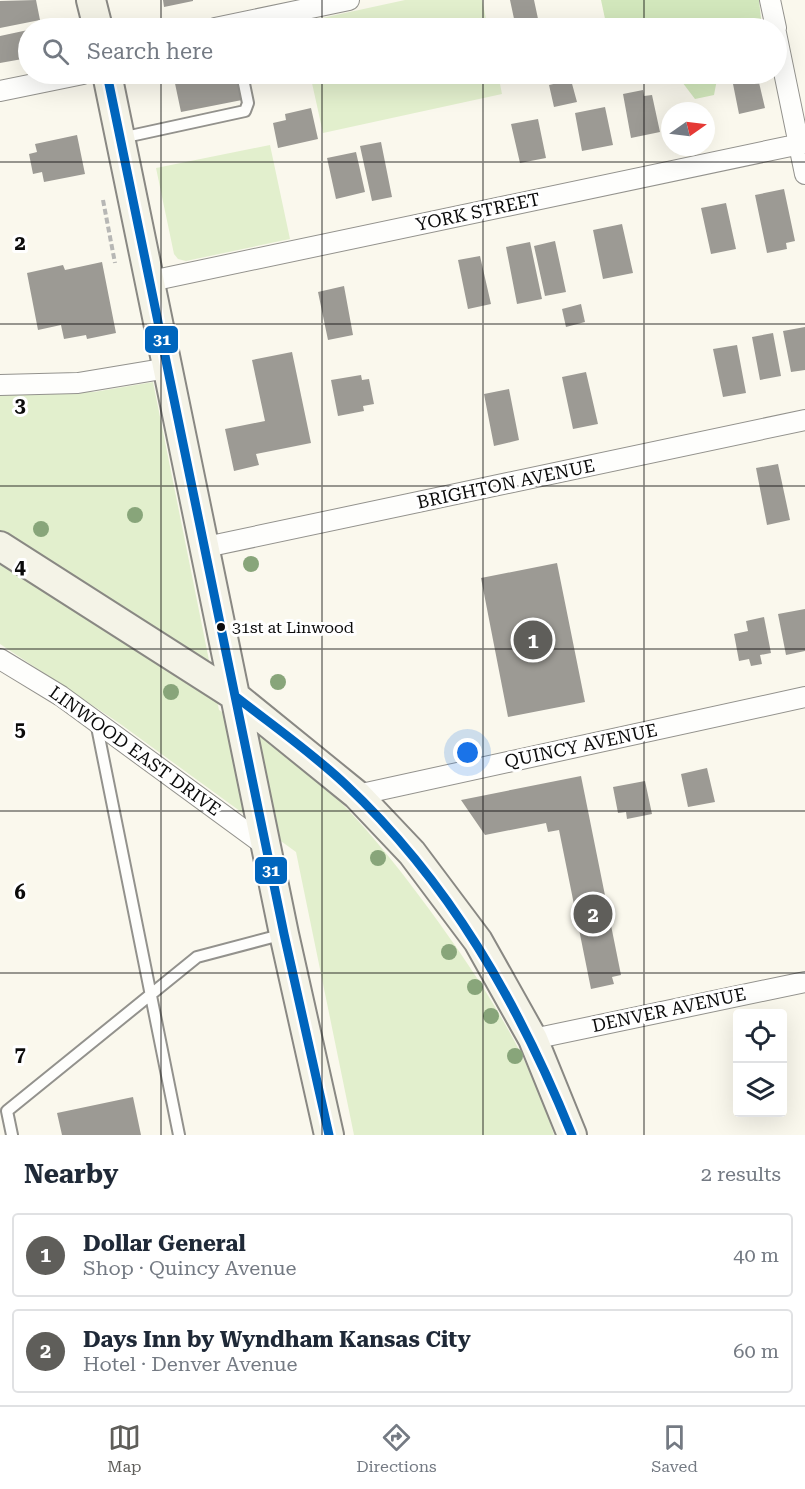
<!DOCTYPE html>
<meta charset="utf-8">
<style>
body{margin:0;font-family:"Roboto Serif",serif;background:#f2f2f3;color:#1f2937}
.controls{position:absolute;right:18px;bottom:18px;display:grid;overflow:hidden;border-radius:6px;box-shadow:0 6px 24px #0002}
.controls button{width:54px;height:54px;display:grid;place-items:center;padding:0;border:0;border-bottom:2px solid #e0e1e3;background:#fff;color:#1f2937;font:30px sans-serif}
.compass{position:absolute;left:661px;top:102px;width:54px;height:54px;border-radius:50%;background:#fff;box-shadow:0 6px 24px #0002;rotate:76deg}
.you{position:absolute;left:468px;top:753px;width:21px;height:21px;margin:-15px;border:4px solid #fff;border-radius:50%;background:#1a73e8;box-shadow:0 0 0 9px #1a73e833}
.badge{display:grid;place-items:center;width:39px;height:39px;border-radius:50%;background:#5f5e5a;color:#fff;font-size:20px;font-weight:700}
.pin{position:absolute;translate:-50% -50%;border:3px solid #fff;box-shadow:0 2px 6px #0006}
.list{margin:0;padding:0;list-style:none}
h2{display:flex;justify-content:space-between;align-items:center;height:78px;margin:0;padding:0 24px;font-size:26px}
h2 small{font-size:20px;font-weight:400;color:#747a83}
.list li{display:grid;grid-template-columns:39px 1fr auto;gap:18px;align-items:center;box-sizing:border-box;height:84px;margin:0 12px 12px;padding:0 12px;border:2px solid #e0e1e3;border-radius:6px}
.list b{display:block;font-size:22px;white-space:nowrap}
.list p{margin:0;font-size:20px;white-space:nowrap;color:#747a83}
.list em{font-size:20px;font-style:normal;color:#747a83}
.icon{flex:none;width:33px;height:33px;fill:none;stroke:currentColor;stroke-width:2;stroke-linecap:round;stroke-linejoin:round}
.map{position:relative;flex:none;width:805px;height:1135px;overflow:hidden}
.search{position:absolute;background:#fff;box-shadow:0 6px 24px #0002;left:18px;right:18px;top:18px;height:66px;display:flex;align-items:center;gap:15px;box-sizing:border-box;padding:0 21px;border-radius:33px;color:#747a83;font-size:22px}
.sheet{height:270px;background:#fff}
nav{display:flex;justify-content:space-around;align-items:center;box-sizing:border-box;height:84px;border-top:2px solid #e0e1e3;background:#fff;font-size:16px;color:#747a83}
nav a{display:grid;justify-items:center;gap:3px}
nav .on{color:#5f5e5a}
.map>svg:first-child{display:block}
</style>
<div class="map">
<svg width="805" height="1135" viewBox="0 0 805 1135">
<rect width="100%" height="100%" fill="#faf8ed"/>
<path fill="#e2efcd" d="M405,0H482L488,28H300L299,23Z
M310,74H498L502,94L323,133Z
M270,145L290,239L186,261L178,259L174,254L156,168Z
M153,382L219,710C253,732 289,753 319,781C360,819 396,864 429,909C480,979 528,1051 554,1135H354L296,852L119,723L0,644V393L94,392Z"/>
<path fill="#d2e7bc" d="M601,0H759L762,28H607Z
M676,74H718L714,95L695,99Z"/>
<path fill="#9c9a94" d="M36,0L40,20L0,28V1Z
M163,0H193V1L164,7Z
M510,0H534L540,28H516Z
M28,30V58L0,63V36Z
M173,74H236L242,100L181,112Z
M731,74H757L765,108L739,114Z
M571,80L577,102L554,107L549,85Z
M643,90L644,96L652,95L660,132L631,138L623,94Z
M605,107L613,145L582,151L575,113Z
M311,108L318,139L278,148L273,123L286,120L285,114Z
M538,119L546,158L520,163L511,124Z
M77,135L85,174L44,182L42,172L33,174L29,154L37,152L35,144Z
M381,142L392,197L372,201L360,146Z
M356,152L365,192L336,199L327,158Z
M784,189L795,241L786,243L787,249L767,253L755,195Z
M726,203L736,249L711,254L701,208Z
M622,224L633,273L603,279L593,230Z
M555,241L566,292L545,296L534,246Z
M530,242L542,299L517,304L506,247Z
M480,256L491,304L468,309L458,260Z
M102,262L116,333L87,339L86,335L64,339L61,325L38,330L27,273L63,265L65,270Z
M344,286L353,335L328,340L318,292Z
M581,304L585,322L566,327L562,309Z
M805,327V370L791,372L783,331Z
M773,333L781,376L760,380L752,337Z
M737,345L746,393L723,397L713,349Z
M292,352L311,443L256,454L259,465L234,471L225,429L265,421L252,360Z
M586,372L598,424L573,429L562,377Z
M361,375L362,380L369,379L374,404L363,406L364,411L338,416L331,380Z
M509,389L519,440L494,446L484,394Z
M778,464L790,520L767,525L756,468Z
M557,563L585,702L508,717L481,578Z
M805,609V651L786,655L778,614Z
M764,617L771,653L760,655L762,664L751,666L749,659L739,661L734,634L748,631L746,621Z
M707,768L715,802L688,807L681,774Z
M581,776L621,975L612,977L614,984L591,989L559,830L548,832L546,823L485,835L461,800Z
M645,781L652,814L627,819L626,812L618,813L613,787Z
M133,1097L141,1135H62L57,1113Z"/>
<g fill="none" stroke-linecap="round" stroke-linejoin="round">
<g stroke="#93928d" stroke-width="14">
<path id="service" d="M121,138L245,111L248,103L242,74
M96,722L179,1135
M12,1135L7,1111L197,957L284,934"/>
</g>
<g stroke="#93928d" stroke-width="22">
<path id="minor" d="M770,0L776,28
M215,28L349,0
M776,33L805,174
M0,91L83,74
M151,281L805,143
M0,385L78,383L168,368
M206,547L805,420
M0,659L61,696L267,847
M357,795L805,697
M533,1039L805,982"/>
</g>
<g stroke="#898883" stroke-width="32">
<path id="secondary" d="M91,0L98,28
M107,74L284,934L329,1135
M0,546L235,696L357,795L412,853L478,941L533,1039L572,1135"/>
</g>
<path stroke="#b7b7b5" stroke-width="4" stroke-dasharray="6 3" stroke-linecap="butt" d="M103,200L115,263"/>
<use href="#service" stroke="#fefefc" stroke-width="10"/>
<use href="#minor" stroke="#fefefc" stroke-width="20"/>
<use href="#secondary" stroke="#f4f3e7" stroke-width="28"/>
<g stroke="#fff" stroke-width="14">
<path id="bus-1" d="M107,74L284,934L329,1135
M235,696C272,725 311,752 345,784C449,881 519,1004 572,1135"/>
</g>
<use href="#bus-1" stroke="#0065bd" stroke-width="9"/>
</g>
<g fill="#88a57a">
<circle cx="135" cy="515" r="8"/>
<circle cx="41" cy="529" r="8"/>
<circle cx="251" cy="564" r="8"/>
<circle cx="278" cy="682" r="8"/>
<circle cx="171" cy="692" r="8"/>
<circle cx="378" cy="858" r="8"/>
<circle cx="449" cy="952" r="8"/>
<circle cx="475" cy="987" r="8"/>
<circle cx="491" cy="1016" r="8"/>
<circle cx="515" cy="1056" r="8"/>
</g>
<path fill="none" stroke="#0b0b0b" stroke-width="1.5" stroke-opacity="0.55" d="M161,0V28M322,0V28M483,0V28M644,0V28M161,74V1135M322,74V1135M483,74V1135M644,74V1135M0,162H805M0,324H805M0,486H805M0,649H805M0,811H805M0,973H805"/>
<circle fill="#0b0b0b" stroke="#fff" stroke-width="2" cx="221" cy="627" r="5"/>
<g text-anchor="middle" stroke-width="6" stroke-linejoin="round" paint-order="stroke">
<g font-size="16" fill="#0b0b0b" stroke="#fff" text-anchor="start">
<text x="232" y="633">31st at Linwood</text>
</g>
<g font-size="18" fill="#0b0b0b" stroke="#fff">
<text transform="translate(478 212) rotate(-12)" y="6">YORK STREET</text>
<text transform="translate(506 484) rotate(-12)" y="6">BRIGHTON AVENUE</text>
<text transform="translate(581 746) rotate(-12)" y="6">QUINCY AVENUE</text>
<text transform="translate(135 751) rotate(36)" y="6">LINWOOD EAST DRIVE</text>
<text transform="translate(669 1010) rotate(-12)" y="6">DENVER AVENUE</text>
</g>
</g>
<g font-size="20" text-anchor="middle" font-weight="bold" fill="#0b0b0b" stroke="#fff" stroke-width="6" stroke-linejoin="round" paint-order="stroke">
<text x="20" y="250">2</text>
<text x="20" y="412">3</text>
<text x="20" y="574">4</text>
<text x="20" y="736">5</text>
<text x="20" y="899">6</text>
<text x="20" y="1061">7</text>
</g>
<g stroke="#fff" stroke-width="2">
<rect x="144" y="325" width="35" height="29" rx="6" fill="#0065bd"/>
<rect x="254" y="856" width="34" height="29" rx="6" fill="#0065bd"/>
</g>
<g font-size="16" text-anchor="middle" font-weight="bold" fill="#fff">
<text x="162" y="345">31</text>
<text x="271" y="876">31</text>
</g>
</svg>
<div class="controls">
<button><svg class="icon" aria-label="locate" viewBox="0 0 24 24"><circle cx="12" cy="12" r="6"/><path d="M12 2v4M12 18v4M2 12h4M18 12h4"/></svg></button>
<button><svg class="icon" aria-label="layers" viewBox="0 0 24 24"><path d="M12 4l9 5-9 5-9-5zM3 14l9 5 9-5"/></svg></button>
</div>
<svg class="compass" viewBox="-18 -18 36 36"><path d="M0-13l5 13h-10z" fill="#e53935"/><path d="M0 13l5-13h-10z" fill="#747a83"/></svg>
<div class="you"></div>
<div class="pin badge" style="left:533px;top:640px">1</div>
<div class="pin badge" style="left:593px;top:914px">2</div>
<div class="search"><svg class="icon" aria-label="search" viewBox="0 0 24 24"><circle cx="10" cy="10" r="6"/><path d="M15 15l6 6"/></svg>Search here</div>
</div>
<section class="sheet">
<h2>Nearby<small>2 results</small></h2>
<ul class="list">
<li><span class="badge">1</span><div><b>Dollar General</b><p>Shop · Quincy Avenue</p></div><em>40 m</em></li>
<li><span class="badge">2</span><div><b>Days Inn by Wyndham Kansas City</b><p>Hotel · Denver Avenue</p></div><em>60 m</em></li>
</ul>
</section>
<nav>
<a class="on"><svg class="icon" aria-label="map" viewBox="0 0 24 24"><path d="M3 6l6-2 6 2 6-2v14l-6 2-6-2-6 2zM9 4v14M15 6v14"/></svg>Map</a>
<a><svg class="icon" aria-label="directions" viewBox="0 0 24 24"><path d="M12 3l9 9-9 9-9-9zM9 14v-3h6M13 9l2 2-2 2"/></svg>Directions</a>
<a><svg class="icon" aria-label="saved" viewBox="0 0 24 24"><path d="M7 4h10v16l-5-4-5 4z"/></svg>Saved</a>
</nav>
